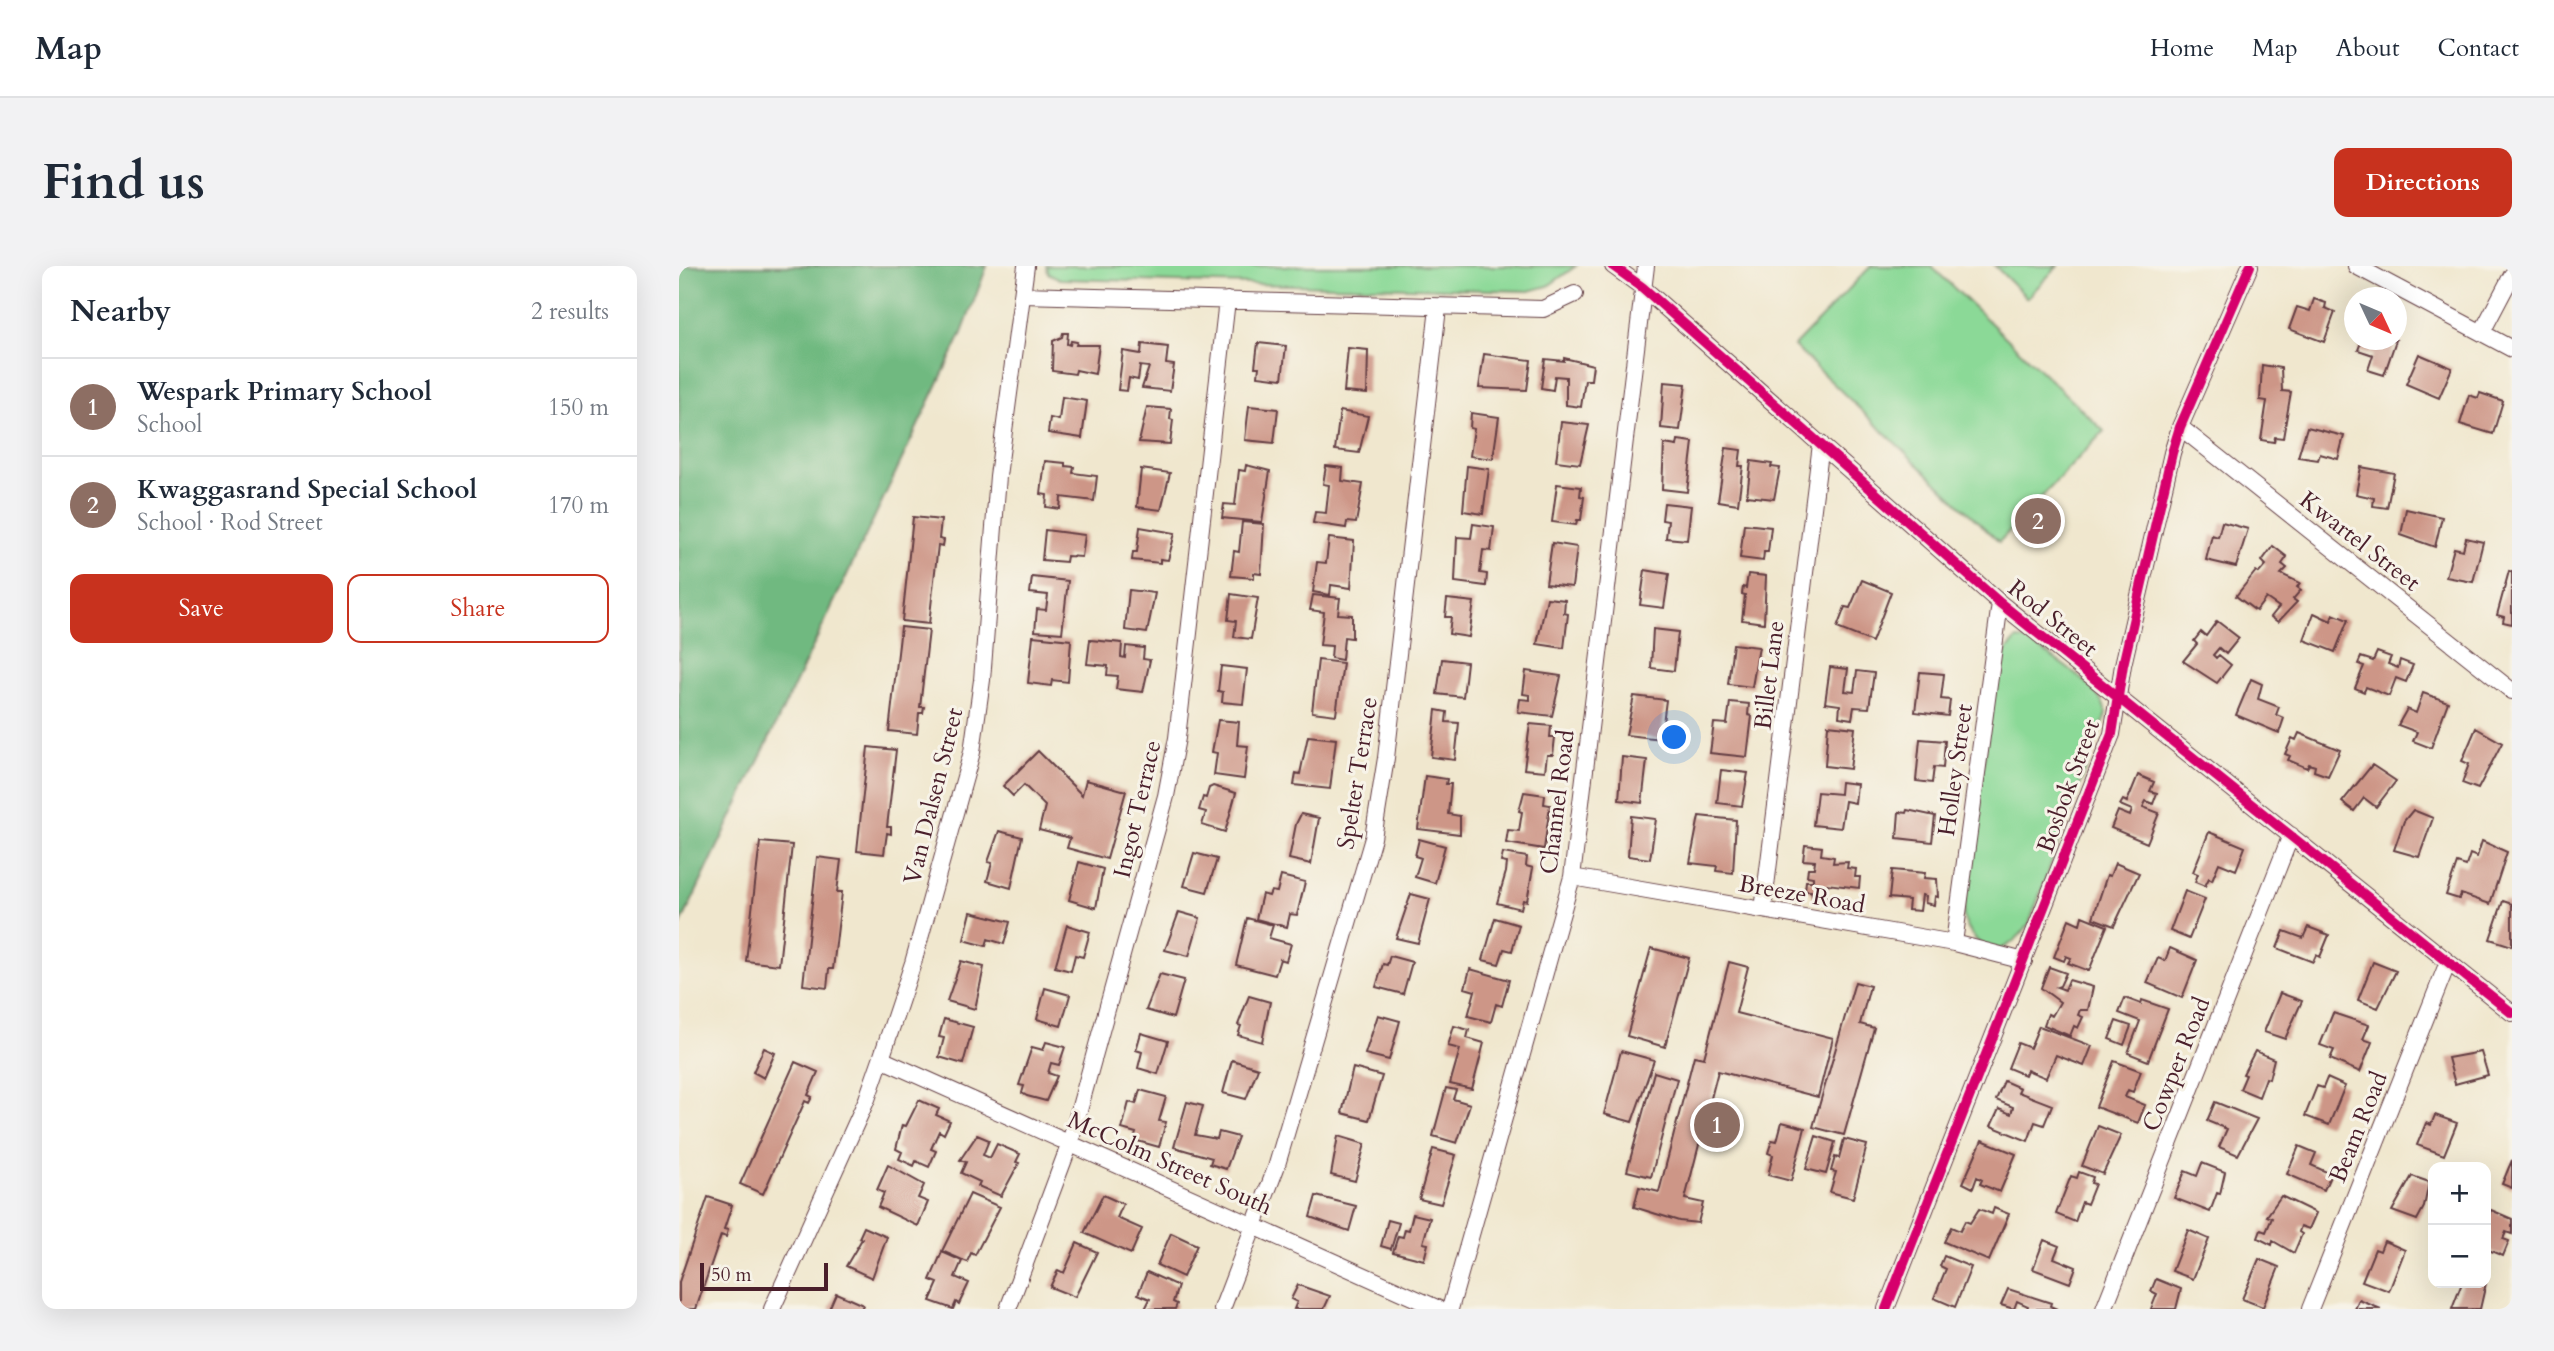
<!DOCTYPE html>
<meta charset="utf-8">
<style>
body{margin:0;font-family:Cardo,serif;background:#f2f2f3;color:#1f2937}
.controls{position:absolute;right:21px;bottom:21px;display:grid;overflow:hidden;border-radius:14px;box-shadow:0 7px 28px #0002}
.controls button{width:63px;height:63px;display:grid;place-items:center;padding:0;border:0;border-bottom:2px solid #e0e1e3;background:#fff;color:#1f2937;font:35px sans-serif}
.compass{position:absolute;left:1665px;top:21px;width:63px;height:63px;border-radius:50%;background:#fff;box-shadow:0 7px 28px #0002;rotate:134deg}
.scale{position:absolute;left:21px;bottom:18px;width:128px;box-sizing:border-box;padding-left:7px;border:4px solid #4a1f2b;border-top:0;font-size:19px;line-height:24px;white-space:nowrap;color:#4a1f2b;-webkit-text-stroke:5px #f7f3e8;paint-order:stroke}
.you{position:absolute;left:996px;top:472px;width:24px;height:24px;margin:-18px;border:5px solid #fff;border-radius:50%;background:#1a73e8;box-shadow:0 0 0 10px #1a73e833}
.badge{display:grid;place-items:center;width:46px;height:46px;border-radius:50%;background:#c8321e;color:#fff;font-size:23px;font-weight:700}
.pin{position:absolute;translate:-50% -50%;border:4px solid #fff;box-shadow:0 2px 7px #0006}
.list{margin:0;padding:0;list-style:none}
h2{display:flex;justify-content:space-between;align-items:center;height:91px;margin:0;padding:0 28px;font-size:30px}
h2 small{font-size:23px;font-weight:400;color:#747a83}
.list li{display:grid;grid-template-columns:46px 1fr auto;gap:21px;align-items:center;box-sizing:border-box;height:98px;padding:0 28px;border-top:2px solid #e0e1e3}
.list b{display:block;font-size:26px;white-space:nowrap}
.list p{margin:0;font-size:23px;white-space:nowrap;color:#747a83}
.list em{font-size:23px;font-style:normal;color:#747a83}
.actions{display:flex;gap:14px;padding:21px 28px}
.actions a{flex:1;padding:16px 0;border:2px solid #c8321e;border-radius:14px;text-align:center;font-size:24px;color:#c8321e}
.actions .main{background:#c8321e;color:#fff}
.map{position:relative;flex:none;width:1833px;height:1043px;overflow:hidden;border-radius:14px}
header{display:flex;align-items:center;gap:42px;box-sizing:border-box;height:98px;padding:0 35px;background:#fff;border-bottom:2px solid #e0e1e3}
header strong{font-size:33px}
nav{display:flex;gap:38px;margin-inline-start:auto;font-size:24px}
.intro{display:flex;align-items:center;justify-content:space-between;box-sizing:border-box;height:168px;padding:0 42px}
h1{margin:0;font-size:49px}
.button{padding:18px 32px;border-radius:14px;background:#c8321e;color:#fff;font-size:24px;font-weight:700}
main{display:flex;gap:42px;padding:0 42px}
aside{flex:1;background:#fff;border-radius:14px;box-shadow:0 7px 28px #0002}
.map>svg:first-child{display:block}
</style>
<header>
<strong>Map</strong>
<nav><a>Home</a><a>Map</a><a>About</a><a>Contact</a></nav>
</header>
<div class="intro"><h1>Find us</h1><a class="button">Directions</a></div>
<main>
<aside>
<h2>Nearby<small>2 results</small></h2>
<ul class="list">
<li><span class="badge" style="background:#8d6e63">1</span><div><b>Wespark Primary School</b><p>School</p></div><em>150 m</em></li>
<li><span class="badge" style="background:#8d6e63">2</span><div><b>Kwaggasrand Special School</b><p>School · Rod Street</p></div><em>170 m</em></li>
</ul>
<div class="actions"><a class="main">Save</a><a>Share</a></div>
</aside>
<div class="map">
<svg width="1833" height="1043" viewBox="0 0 1833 1043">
<rect width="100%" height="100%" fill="#f7f3e8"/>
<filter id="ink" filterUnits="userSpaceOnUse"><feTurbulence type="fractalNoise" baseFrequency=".0143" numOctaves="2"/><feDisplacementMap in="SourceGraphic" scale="14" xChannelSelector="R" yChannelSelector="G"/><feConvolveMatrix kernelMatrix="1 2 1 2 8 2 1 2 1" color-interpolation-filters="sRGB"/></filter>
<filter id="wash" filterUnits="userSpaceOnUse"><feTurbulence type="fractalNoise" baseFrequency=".00686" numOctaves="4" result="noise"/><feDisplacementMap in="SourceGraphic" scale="28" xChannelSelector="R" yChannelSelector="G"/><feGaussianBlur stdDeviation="1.57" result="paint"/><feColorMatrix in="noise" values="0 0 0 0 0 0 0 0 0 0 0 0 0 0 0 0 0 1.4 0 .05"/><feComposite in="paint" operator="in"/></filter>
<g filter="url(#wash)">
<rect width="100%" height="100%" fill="#f0e7ce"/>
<path fill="#8bd997" stroke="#6a7c61" stroke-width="2" d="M367,0H897L869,20L850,25L381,13L369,7Z
M1192,0H1252L1425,165L1320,276L1115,80Z
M1316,0H1379L1348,32Z
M1338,373L1349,374C1371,391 1425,421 1427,448L1350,658C1324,694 1301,692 1284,651L1318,395Z"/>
<path fill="#70b980" stroke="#5d6c56" stroke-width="2" d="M0,0H308L283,67L0,662Z"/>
<g id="blocks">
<path fill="#cd9687" d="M1635,33L1647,37L1646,42L1656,46L1645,76L1610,63L1618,41L1631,45Z
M384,67H389L388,78L391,79L392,75L398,76L397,79H420L416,108L397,104L396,108L373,105L374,75L383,71Z
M1683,74H1717L1705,109L1689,104L1694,89L1679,84Z
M579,77L607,80L603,113L579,110L580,101H576Z
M463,78L489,81L487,98L495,99L491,125L463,122L470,101L461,100L459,114L450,112L448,125L439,124L444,85L462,88Z
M669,82L689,84L688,128L665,126Z
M805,88L852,94L848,124L800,122Z
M1740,88L1773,102L1760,132L1727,118Z
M885,92L914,99L912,114H906L902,141L887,139V111L876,110L874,124L862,122L866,93L885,95Z
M1583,99L1602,102L1603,125L1612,126L1604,172L1596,171L1595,176L1582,174L1588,135L1581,134Z
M985,116L1007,118L1001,164L982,162Z
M1801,127L1824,135L1814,168L1781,158L1790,129L1799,132Z
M383,131L408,135L403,172L369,167L371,152L380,154Z
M570,140L599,143L595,177L566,174Z
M468,141L492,143L491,153L494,154L491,178L460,176Z
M661,145L689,150L680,187L656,184Z
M792,147L820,151L814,193L791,190L795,163L791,162Z
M882,156L910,159L901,198L877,195Z
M1628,161L1665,170L1659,193L1641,188L1639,194L1619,191Z
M999,174L1014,176L1008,226L983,223L985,178L998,180Z
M1047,182L1062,184L1060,200H1064L1059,238L1039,235Z
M366,195L386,197V200L395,201L394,207L418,210L415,235L382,231L381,243L367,241L368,229L362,228Z
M1072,195L1093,198L1092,201L1101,202L1095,233L1068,230Z
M567,199L591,205L583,256L543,252L545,238L556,239L560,204L566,205Z
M647,200L664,202L663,215L684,218L677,257L668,256L667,262L634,257L636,246L647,247L650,219L644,218Z
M788,200L810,203L804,248L784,245Z
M1682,201L1715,207L1708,242L1694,240L1695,232L1677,228Z
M462,203L491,207L482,244L458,241Z
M878,218L902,221L901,230L905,231L902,254H898L897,259L873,256Z
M985,237L1012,240L1008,274L987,272L989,255L983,254Z
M1727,243L1763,251L1756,281L1722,269Z
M234,251L262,254L260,273L265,274L264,280L259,279L250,358L223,355Z
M563,256L585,258L582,308L575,307V312L552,310L555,285L560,286Z
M1543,256L1569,263L1557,301L1527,294L1533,269L1539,271Z
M794,258L815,261L812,285L804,284L801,307L808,308L807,320L776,316L778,271L792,272Z
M1065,258L1092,261L1089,286H1085L1084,295L1061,292Z
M461,261L496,267L489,294L481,293V297L453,294L454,286H458Z
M366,264L406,269L403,291L388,290L387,296L363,294Z
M650,272L675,275L672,322L652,319L651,329L634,326L638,296L647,297Z
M1787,272L1804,276L1794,316L1767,311L1775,282L1784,284Z
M873,277L898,281L893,321L867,318Z
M1594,280L1608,291L1603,298L1608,302L1602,308L1621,317L1618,321L1622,324L1614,333L1618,336L1599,356L1592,351L1600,341L1587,332L1577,345L1557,330L1577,305L1580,307L1587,299L1583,295Z
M966,304L990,308L985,342L961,339Z
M1830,305L1833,306V358L1824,356L1825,351L1818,349Z
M1069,308L1087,310L1085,357L1063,354L1066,329L1063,328L1064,321L1067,322Z
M353,311L389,315L383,367L356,365L358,343L367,344L369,329L351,327Z
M1183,314L1212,326L1193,376L1158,362L1166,341L1171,342Z
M450,324L476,327L468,367L446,364Z
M552,328L579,332L572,373L555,371L557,355L549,354Z
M634,329L661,332L659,348L673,349V372L665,371L663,394L652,392L653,380L641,379L645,346L631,344Z
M868,332L886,334L885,347L889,348L885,382L858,378Z
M768,333L795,336L790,371L770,368L772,351H766Z
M1635,347L1652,355L1654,348L1669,354L1656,386L1625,374Z
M1538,355L1560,372L1547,388L1540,382L1534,389L1537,392L1540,389L1552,399L1538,417L1504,395L1518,378L1515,375L1522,366L1527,370Z
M222,361L250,364L241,441H245L244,447H240L238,468L210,465Z
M974,363L999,366L995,405L972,402Z
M354,370L392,374L389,416L373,414L372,420L349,417Z
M411,374L443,377L442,391L446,392L447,380L465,382L464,393L471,394L464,426L437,423L439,410L428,409L429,400L408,398Z
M1054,378L1080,381L1073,421L1049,418Z
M1698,386L1712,391L1709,398L1719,402L1721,394L1734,399L1727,416L1717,412L1710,430L1687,421L1685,426L1676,422L1685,400L1679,398L1682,391L1694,395Z
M763,393L788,396L784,431L758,428Z
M639,394L664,397L657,449L633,446Z
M542,400L568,403L564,438L543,436L544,426L539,425Z
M1151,401L1169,403L1166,425L1175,426L1178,405L1195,407L1190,442L1175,441L1173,453L1160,451L1161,439L1146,437Z
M847,405L882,410L873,450L839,446L841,433L851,434V429L844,428Z
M1241,406L1265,408L1262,433L1271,434L1269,450L1236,446Z
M1572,413L1583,418L1579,433L1600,441L1597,449L1605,452L1600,467L1557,449Z
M1744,427L1769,436L1752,482L1734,475L1738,466L1719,459L1728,443L1737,447Z
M955,430L987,434L982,473L947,469Z
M1051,436L1070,438L1069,449L1073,450L1068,491L1031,487L1035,457L1048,458Z
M757,444L768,446L767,456L780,457L776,494L752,491Z
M539,454L560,456L558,479L569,480L565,513L535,509L538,487L533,486Z
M851,458L872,460L871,471H876L874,489H868L866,505L845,503Z
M1149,459L1176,462L1171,503L1146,500Z
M1797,462L1823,477L1799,523L1783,517L1790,498L1783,495Z
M1620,467L1661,484L1649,510L1635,505L1636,500L1630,498L1628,502L1609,494L1611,490L1606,488L1613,472L1617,474Z
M629,470L657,473L651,523L615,519L617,507L621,508Z
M1241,473L1266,475L1264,502L1255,501L1253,517L1237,515Z
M189,481L217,484L208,561H212V568L208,567L205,588L178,585Z
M359,485L403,529L407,514L447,525L428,593L388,582L391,572L360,564L366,540L345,519L334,530L324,520Z
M943,491L968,494L963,537L940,534Z
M1693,499L1717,515L1697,541L1685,532L1675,545L1663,536Z
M1042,504L1069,507L1063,540L1038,537Z
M1459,509L1475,516L1471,525L1478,527L1474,538L1467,535L1464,541L1480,547L1468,577L1432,562L1439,545L1451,550L1453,544L1441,539L1444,534L1448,536Z
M746,510L768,513L767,518H772L769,548L781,550V568L739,563Z
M1162,516L1178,518L1176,537L1166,535L1162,562L1134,559L1138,526L1161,528Z
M534,520L557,527L546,566L523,559L527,546L520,544L524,531L527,532L530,522Z
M845,526L866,529L865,538L871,539L865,583L827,577L829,564L840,565L843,546L840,545Z
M1228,544L1256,550L1253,576L1218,572L1220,546L1227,547Z
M1734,544L1754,552L1740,591L1715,584L1725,555Z
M622,548L640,552L632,598L610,593L617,558Z
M952,550L977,553L971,593L949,590Z
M1020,550L1057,554L1054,607L1037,605L1038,600L1011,597Z
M320,565L343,571L332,622L308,615L313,597L309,596Z
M1530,566L1566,581L1557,604L1540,597L1533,614L1530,612L1526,620L1516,616L1519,608L1514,606Z
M740,573L766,580L756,617L736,611L742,592L736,590Z
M1803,575L1828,586L1811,638L1782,628L1780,633L1767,629L1778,597L1787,600L1791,588L1798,591Z
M81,576L113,579L100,699L67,695Z
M1126,579L1143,581L1142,589L1155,591L1154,597L1169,596L1168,602L1177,603L1176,611H1181L1180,622L1148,618L1146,634L1134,632L1132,625H1126L1127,615H1134V611L1128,610L1129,602H1135L1136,595L1124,594Z
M515,587L538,593L528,626L505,620Z
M824,587L848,591L847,600L854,602L848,635L844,634L842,643L818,637L827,606L828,597L822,596Z
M138,591L162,594L158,626H163L154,703H150L148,722L124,719Z
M400,596L424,603L417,642L390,634Z
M1436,597L1460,607L1435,660L1414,652L1428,609L1431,610Z
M1213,604L1246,607L1245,612L1258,613L1259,631L1256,630L1255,639L1246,637L1247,630L1243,629L1241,645L1229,644L1230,634L1210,632Z
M602,610L626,616L618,649L611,648L608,661L577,653L583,628L590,630L592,625L598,626Z
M1506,625L1526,633L1510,673L1491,665Z
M732,628L751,633L739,677L717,672Z
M1824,635L1833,638V680L1811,673Z
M292,646L331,656L325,678L309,673L307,680L285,674Z
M500,646L521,652L510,690L486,684Z
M1403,650L1428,660L1410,705L1389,697L1392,692L1387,690L1385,695L1375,691L1390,653L1401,658Z
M568,652L594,659L590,672L612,678L607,695L601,693L596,709L557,699Z
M816,652L840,659L833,685L825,683L820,698L804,694Z
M388,659L411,666L404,691L396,689L392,705L376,701Z
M1629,661L1650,669L1641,691L1637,689L1634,696L1598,682L1605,665L1624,672Z
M972,682L1010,692L986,781L948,770Z
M1491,682L1518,694L1503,732L1468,717L1479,692L1486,695Z
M711,690L733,696L724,728L697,721L704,698L708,699Z
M282,695L305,701L296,743L268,735Z
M1050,696L1069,701L1057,747L1154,772L1139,831L1039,805L1006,933L1024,937L1019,957L1000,955L955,941L960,921L980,926L1015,790L1025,792Z
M1694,696L1717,705L1699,742L1679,734Z
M1370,701L1387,707L1381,720L1378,721L1386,724L1390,714L1414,721L1409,744H1401L1399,749L1404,751L1399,762L1395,760L1391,770L1365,759L1369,748L1373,750L1381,736L1362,722Z
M791,703L830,714L823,740L817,738L812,756L789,750L796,725L786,722Z
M481,708L505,714L494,752L467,744Z
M1176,716L1191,720L1181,758L1195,762L1165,869L1134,861Z
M366,722L391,729L382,760L358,753Z
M1601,727L1623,735L1606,773L1585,766Z
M570,730L591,736L583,776L559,769L562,760L559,759Z
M1446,732L1462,738L1463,734L1489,743L1469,795L1449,787L1461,755L1440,747Z
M1654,747L1690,759L1684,773L1693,776L1681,806L1651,793L1655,784L1641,779Z
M699,749L721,755L710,794L686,788Z
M265,753L294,761L284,798L260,791L265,772L260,771Z
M1437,755L1452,760L1445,779L1430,773Z
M775,760L790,764L788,772L805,777L793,823L771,818L781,783L769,780Z
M1360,760L1413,780L1405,800L1377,789L1367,812L1348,804L1346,809L1329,802L1339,777L1351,782Z
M462,767L489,775L479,808L459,802L463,786L457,784Z
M367,776L386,781L380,799L372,797L369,807L378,810L367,835L348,830L343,827L345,820L340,819L353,781L364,784Z
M85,782L96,787L85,812L74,806Z
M942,785L975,794L953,856L925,848Z
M1576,785L1595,793L1590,813L1587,812L1580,831L1561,823L1567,809L1564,808Z
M1802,786L1809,809L1776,818L1769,792Z
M553,794L579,802L567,833L544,827Z
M1435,795L1462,805L1454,826L1449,824L1446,831L1466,839L1459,857L1417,841Z
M116,796L139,806L129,829L133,831L130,837L126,835L84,928L61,918Z
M674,802L703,810L690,854L663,847Z
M975,806L998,813L972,911L948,905Z
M1648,812L1666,820L1650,859L1626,850L1638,820L1644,822Z
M1325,815L1341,822L1339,826L1373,839L1365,859L1356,856L1349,875L1312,860L1320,843L1332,848L1334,841L1317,834Z
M767,822L777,824L774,833L791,838L778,877L754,870Z
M461,824L487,831L480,855L487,856L480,881L455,874L457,867L443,863L450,836L457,838Z
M240,834L260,843L257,849L271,855L265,868L260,865L252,883L257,885L250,901L237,895L235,900L220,893L223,886L217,883L223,859L227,860Z
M508,836L524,840L516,869L538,873L540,866L559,871L547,903L531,898L533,892L495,881Z
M1536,836L1578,853L1559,889L1540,881L1548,863L1528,855Z
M1756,849L1778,857L1765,889L1738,879L1747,857L1752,859Z
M1103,856L1126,862L1112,915L1089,909L1094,889L1089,887L1093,874L1098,875Z
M1419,860L1442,869L1424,908L1403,900Z
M298,869L310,874L304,889L311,892L318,878L341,888L337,896L340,897L322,930L299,920L301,916L282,907L287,896L281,894Z
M659,870L686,878L676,915L652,909Z
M1137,870L1156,876L1147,908L1127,903Z
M1165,873L1188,879L1174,932L1151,926L1157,906L1152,905L1156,891L1160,892Z
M1303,874L1337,888L1321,926L1301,918L1303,914L1298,911L1294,922L1284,917Z
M1620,880L1637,887L1632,899L1652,908L1645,924L1608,908Z
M754,883L777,889L762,938L740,933Z
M1833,894V922L1823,918Z
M1523,897L1546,906L1541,928L1538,927L1531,946L1495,932L1506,905L1518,910Z
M209,899L245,919L239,932L249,936L239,960L199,941L205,927L198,924Z
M1400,906L1414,911L1412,917L1416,918L1408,938L1403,936L1396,956L1377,948L1392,910L1398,912Z
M1733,910L1750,916L1745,941L1738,954L1713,945Z
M291,928L321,941L296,989L292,987L288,996L263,985Z
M424,929L444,938L438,952L463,963L452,988L405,967Z
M637,930L677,940L670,965L631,951Z
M1602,930L1637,947L1630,963L1622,960L1620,966L1623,968L1615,987L1594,975L1593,979L1579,972L1582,964L1587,966L1593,952L1588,950Z
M29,931L53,939L45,963L49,964L47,971L42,969L17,1043H0V1016Z
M1315,942L1330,948L1310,995L1265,976L1272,961L1281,965L1286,955L1291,957L1300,943L1313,948Z
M1812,944L1833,953V968L1827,966L1824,973L1830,975L1824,990L1807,983V957Z
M734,948L751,952L744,977L749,978L745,994L714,986L719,970L724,971L726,963L730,964Z
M709,954L720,957L712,983L702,980Z
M185,961L208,971L193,1012L167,1000L183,973L180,972Z
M1509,964L1530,973L1514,1013L1493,1005Z
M492,967L518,979L504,1011L478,999Z
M1365,974L1380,980L1375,992L1397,1001L1391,1017L1354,1003Z
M1705,975L1726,984L1710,1025L1683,1015L1696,983L1701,985Z
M398,977L418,986L396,1031L371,1021L379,1004L385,1007Z
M263,986L283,995L276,1011L290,1017L280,1038L277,1036L274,1043L251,1035L259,1017L251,1014Z
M1265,990L1292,1001L1276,1041L1255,1032L1267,1003L1261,1000Z
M1580,993L1600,1001L1584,1041L1563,1033Z
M468,1006L499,1020L494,1036L498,1038L496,1043H466L471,1033L459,1028Z
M1477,1013L1502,1023L1497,1043H1472L1478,1028L1472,1025Z
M1783,1017H1807L1801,1043H1773Z
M619,1019L651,1030L645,1043H615L618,1036L612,1033Z
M1329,1023L1372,1037L1371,1040L1378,1043H1348L1349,1040L1338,1035L1335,1043L1322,1039Z
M157,1027L184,1039L182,1043H150Z
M1680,1034L1702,1043H1676Z"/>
</g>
</g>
<g filter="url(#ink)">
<use href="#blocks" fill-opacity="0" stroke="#633d43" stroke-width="2"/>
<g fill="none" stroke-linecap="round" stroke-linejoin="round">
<g stroke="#633d43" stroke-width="18">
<path id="minor" d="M934,0L963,21L1321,337L1833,747
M1677,0L1833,83
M343,29L864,43L896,28
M1803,66L1833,9
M1501,161L1833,425
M893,611L1275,677L1345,695
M1084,644L1142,178
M1275,677L1321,337
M202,793L760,1043
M93,1043L188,833L202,793L234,697L293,486L303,414L319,210L347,0
M329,1043L391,877L487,530L498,472L548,34
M543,1043L597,902L694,572L707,492L759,42
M771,1043L893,611L967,0
M1207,1043L1433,468L1444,399L1493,187L1501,161L1571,0
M1425,1043L1612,569
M1631,1043L1769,696"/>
</g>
<use href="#minor" stroke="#fff" stroke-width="16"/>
<g stroke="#f7f3e8" stroke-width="15">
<path id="cycleway" d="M934,0L963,21L1321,337L1833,747
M1207,1043L1433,468L1444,399L1493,187L1501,161L1571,0"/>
</g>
<use href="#cycleway" stroke="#d6006c" stroke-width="10"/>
</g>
</g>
<g text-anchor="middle" stroke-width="6" stroke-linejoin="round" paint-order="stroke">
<g font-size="24" fill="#4a1f2b" stroke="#f7f3e8">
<text transform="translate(1681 275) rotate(38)" y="8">Kwartel Street</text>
<text transform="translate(1374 352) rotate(39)" y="8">Rod Street</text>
<text transform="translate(1090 409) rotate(-83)" y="8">Billet Lane</text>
<text transform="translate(1276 504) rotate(-82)" y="8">Holley Street</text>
<text transform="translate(678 507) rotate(-81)" y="8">Spelter Terrace</text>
<text transform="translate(1389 520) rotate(-70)" y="8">Bosbok Street</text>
<text transform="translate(254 530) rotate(-76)" y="8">Van Dalsen Street</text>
<text transform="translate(878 536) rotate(-83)" y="8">Channel Road</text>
<text transform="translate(458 543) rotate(-77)" y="8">Ingot Terrace</text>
<text transform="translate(1123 628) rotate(10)" y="8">Breeze Road</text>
<text transform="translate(1497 798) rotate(-68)" y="8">Cowper Road</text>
<text transform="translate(1679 861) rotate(-68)" y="8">Beam Road</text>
<text transform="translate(491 897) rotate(24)" y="8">McColm Street South</text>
</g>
</g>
</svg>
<div class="controls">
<button>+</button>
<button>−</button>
</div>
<svg class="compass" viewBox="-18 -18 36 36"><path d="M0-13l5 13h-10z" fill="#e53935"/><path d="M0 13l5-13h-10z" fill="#747a83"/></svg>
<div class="scale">50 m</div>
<div class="you"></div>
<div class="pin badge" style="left:1038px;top:859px;background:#8d6e63">1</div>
<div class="pin badge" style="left:1359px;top:255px;background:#8d6e63">2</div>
</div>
</main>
